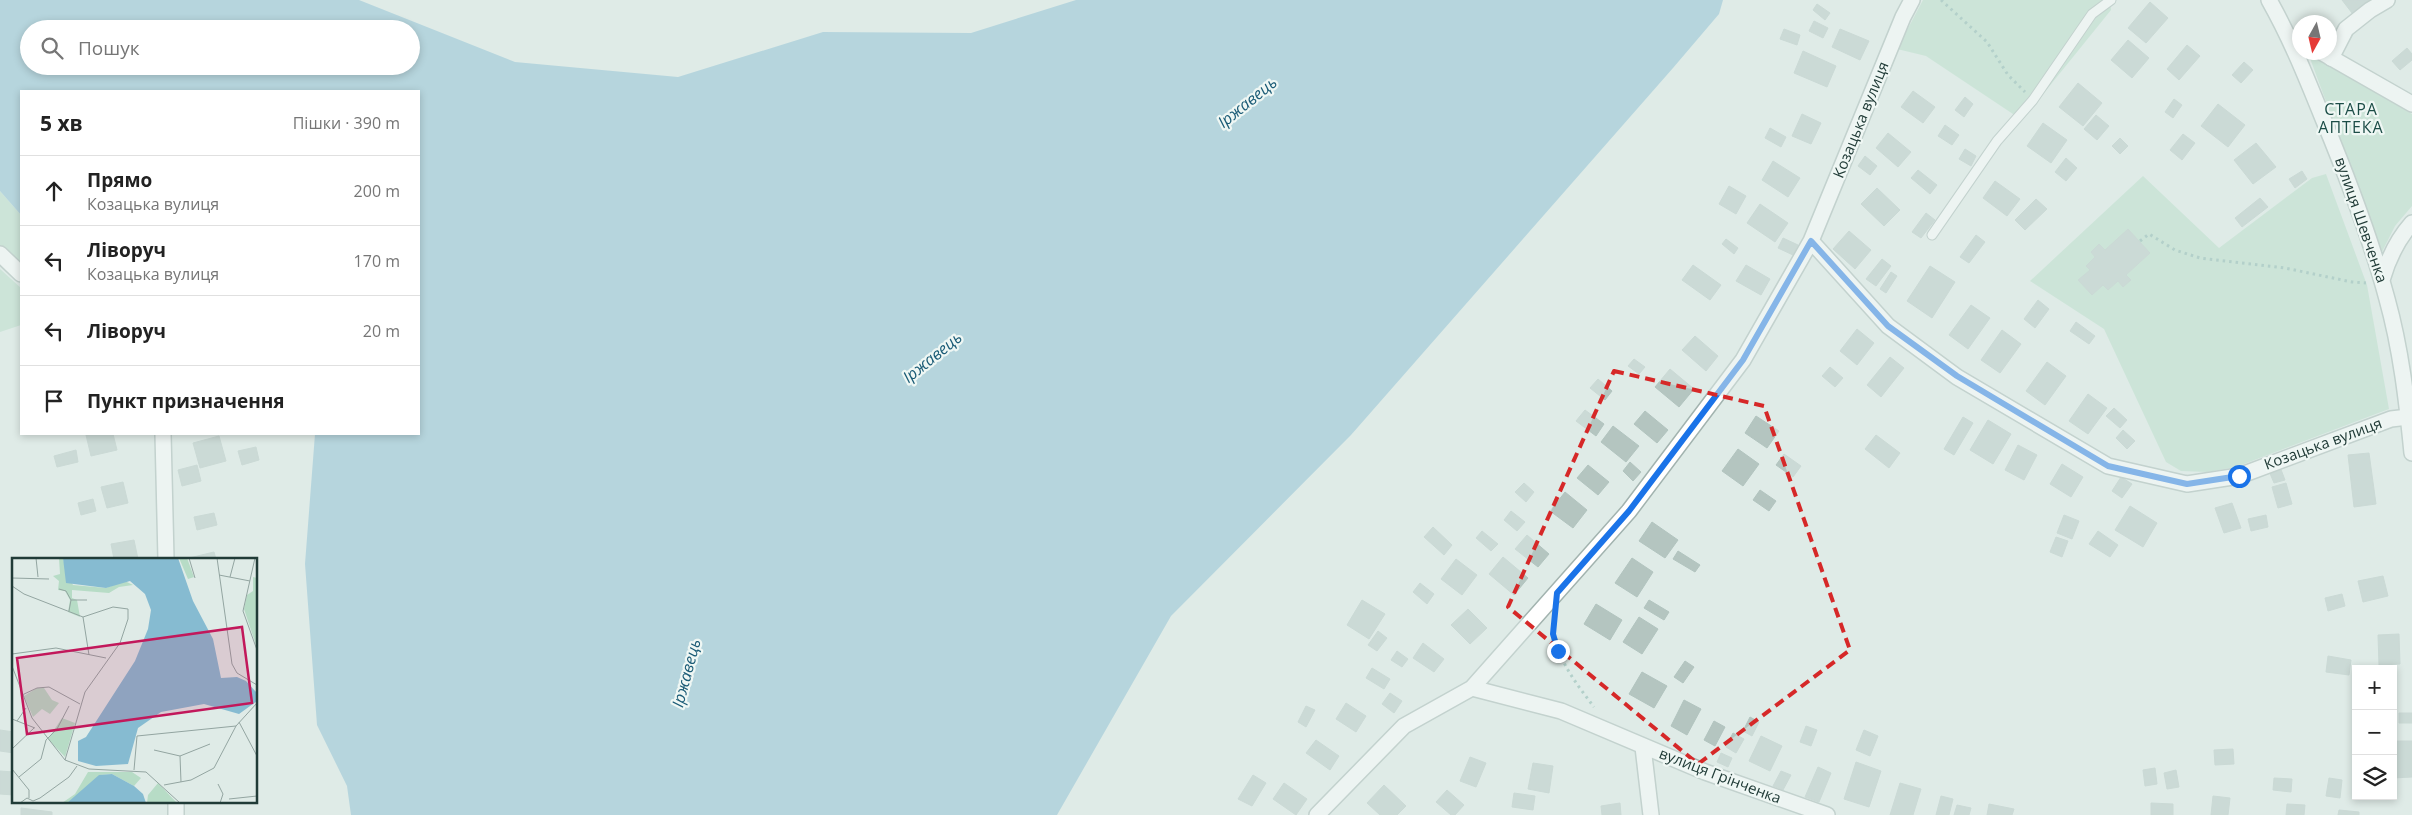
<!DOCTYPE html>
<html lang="uk">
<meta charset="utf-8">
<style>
body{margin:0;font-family:"Open Sans",sans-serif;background:#f2f2f2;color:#222}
.controls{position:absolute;right:15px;bottom:15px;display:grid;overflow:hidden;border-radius:0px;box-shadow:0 2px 8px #0003}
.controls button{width:45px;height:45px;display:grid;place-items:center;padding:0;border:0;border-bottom:1px solid #e0e0e0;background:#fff;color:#222;font:25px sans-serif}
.compass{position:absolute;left:2292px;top:15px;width:45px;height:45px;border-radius:50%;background:#fff;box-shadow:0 2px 8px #0003;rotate:188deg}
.stop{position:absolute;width:15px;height:15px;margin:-11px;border:4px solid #1a73e8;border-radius:50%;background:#fff}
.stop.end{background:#1a73e8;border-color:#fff;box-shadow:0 1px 5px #0008}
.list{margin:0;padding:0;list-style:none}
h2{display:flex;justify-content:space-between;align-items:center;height:65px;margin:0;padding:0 20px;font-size:21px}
h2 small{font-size:16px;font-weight:400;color:#767676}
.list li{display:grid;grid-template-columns:32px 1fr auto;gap:15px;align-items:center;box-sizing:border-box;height:70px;padding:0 20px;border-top:1px solid #e0e0e0}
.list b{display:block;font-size:19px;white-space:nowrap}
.list p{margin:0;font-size:16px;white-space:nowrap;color:#767676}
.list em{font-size:16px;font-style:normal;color:#767676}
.icon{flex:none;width:28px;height:28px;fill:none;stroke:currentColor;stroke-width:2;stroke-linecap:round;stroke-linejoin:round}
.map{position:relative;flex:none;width:2412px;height:815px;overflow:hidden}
.search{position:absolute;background:#fff;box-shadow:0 2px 8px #0003;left:20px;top:20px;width:400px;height:55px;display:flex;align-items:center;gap:12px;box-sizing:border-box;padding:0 18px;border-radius:28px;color:#767676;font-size:19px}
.panel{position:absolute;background:#fff;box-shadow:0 2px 8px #0003;left:20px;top:90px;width:400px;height:345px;border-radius:0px}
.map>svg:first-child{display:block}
</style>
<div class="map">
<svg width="2412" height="815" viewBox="0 0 2412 815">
<rect width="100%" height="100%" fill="#dfebe7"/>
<path fill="#b7dcc6" d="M1923,0H2110L2111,10L2022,120L1926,56L1897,49Z
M2308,53L2412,114V206L2395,226L2382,252Z
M2326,174L2367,285L2389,409L2236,467L2207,472L2181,471L2166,462L2104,329L2030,281L2143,176L2219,248L2312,178Z
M0,191L21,215V267L0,248Z
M0,269L21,288V325L0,332Z"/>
<path fill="#86bbd1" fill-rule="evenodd" d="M0,0H359L515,62L678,77L823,32L971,33L1076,0H1723L1719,14L1673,68L1351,435L1171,616L1057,815H351L347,786L317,725L305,564L315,434H419V91H21V215L0,191ZM29,29H411V66H29Z"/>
<path fill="#b4c5c0" stroke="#b2c4bf" d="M2342,0H2371L2352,13Z
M2150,2L2168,18L2146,43L2128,28Z
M1817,4L1830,13L1825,20L1813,10Z
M1814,21L1828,28L1823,38L1809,31Z
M1784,29L1800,35L1797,45L1780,39Z
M1840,29L1869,41L1860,60L1832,47Z
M2128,40L2149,58L2132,78L2111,60Z
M2187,45L2200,56L2179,80L2167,69Z
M2407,48L2412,54V60L2400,70L2392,61Z
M1803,51L1836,66L1827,87L1794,73Z
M2244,62L2253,70L2241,83L2232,75Z
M2078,83L2102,103L2083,126L2059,107Z
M1913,91L1935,107L1923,123L1901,107Z
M1965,97L1973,104L1964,117L1955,110Z
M2174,99L2182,105L2173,118L2165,112Z
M2218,104L2245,125L2228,147L2201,126Z
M1802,114L1821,123L1811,144L1792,136Z
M2096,115L2109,126L2097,140L2084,129Z
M2043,123L2067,140L2051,163L2027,146Z
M1945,125L1959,135L1952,145L1938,136Z
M1770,128L1786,137L1781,147L1765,138Z
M1888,133L1911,152L1898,167L1876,148Z
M2183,134L2195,143L2182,160L2170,150Z
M2120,138L2128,146L2120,154L2112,146Z
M2256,143L2276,167L2253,184L2234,160Z
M1965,149L1976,156L1971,166L1959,159Z
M1865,156L1877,166L1870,175L1858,166Z
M2066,158L2077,168L2066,181L2055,172Z
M1773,161L1800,178L1788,197L1762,180Z
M1918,170L1937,185L1930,194L1911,178Z
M2302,171L2307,179L2295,188L2289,179Z
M1995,181L2020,199L2007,216L1983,198Z
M1729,186L1746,196L1736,214L1719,204Z
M1877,188L1900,210L1884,226L1861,204Z
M2260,198L2268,207L2242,227L2235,218Z
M2036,199L2047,209L2025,230L2015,220Z
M1760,204L1788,223L1775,242L1747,223Z
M1926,213L1935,220L1921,238L1912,232Z
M2128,229L2150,253L2126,275L2131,280L2123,287L2118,281L2108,290L2103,285L2092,295L2078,280L2090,270L2086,266L2095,257L2091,252L2099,244L2105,250Z
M1849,231L1871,250L1855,269L1833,249Z
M1976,235L1985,242L1969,263L1960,257Z
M1783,238L1798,245L1793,255L1778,248Z
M1726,239L1738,248L1734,254L1722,244Z
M1882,259L1891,266L1876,286L1866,279Z
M1693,265L1721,285L1710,300L1682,280Z
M1746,265L1770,279L1761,295L1736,281Z
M1930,266L1955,282L1932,318L1907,301Z
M1891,272L1897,276L1886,293L1880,289Z
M2038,300L2049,309L2035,328L2024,319Z
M1971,305L1990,318L1968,349L1949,335Z
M2076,322L2095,336L2089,344L2070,331Z
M1857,329L1874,343L1857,365L1840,351Z
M2002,330L2021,344L2000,373L1981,360Z
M1695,336L1718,356L1706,371L1682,350Z
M1890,357L1904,368L1881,397L1867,385Z
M1634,359L1645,367L1639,374L1628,366Z
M2047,362L2066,376L2045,405L2026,391Z
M1830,367L1843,378L1835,387L1822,376Z
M1670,369L1694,389L1679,407L1655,387Z
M1598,379L1612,391L1605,400L1590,388Z
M2088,394L2107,408L2088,434L2069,421Z
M2114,408L2127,420L2120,428L2106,416Z
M1585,410L1604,424L1596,436L1576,421Z
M1645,411L1668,430L1657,443L1634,424Z
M1756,416L1779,431L1767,448L1745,433Z
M1963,417L1973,423L1954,455L1944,449Z
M1988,420L2011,434L1993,464L1970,450Z
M1613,426L1639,446L1626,462L1601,442Z
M2123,430L2135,441L2127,449L2116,438Z
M93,434H113L117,450L91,456L86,435Z
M1876,435L1900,453L1889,468L1865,449Z
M219,436L226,461L200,468L193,443Z
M2018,445L2037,455L2024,480L2005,470Z
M256,447L259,460L242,465L238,451Z
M1738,449L1759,464L1743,486L1722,471Z
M76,450L78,462L57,467L54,456Z
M2369,453L2376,504L2354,507L2348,455Z
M1784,454L1801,466L1793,477L1776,465Z
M1630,462L1641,472L1633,481L1623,471Z
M2062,464L2083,477L2071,497L2050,484Z
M197,465L201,481L182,486L178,470Z
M1588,465L1609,482L1598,495L1577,478Z
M2280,467L2285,480L2274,483L2269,471Z
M2121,477L2132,484L2122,498L2112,491Z
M123,482L128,503L107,508L101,487Z
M1524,483L1534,492L1526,502L1515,492Z
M2286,483L2292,504L2278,508L2272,487Z
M1760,490L1776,501L1769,511L1753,500Z
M1565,492L1587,510L1573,528L1550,511Z
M93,499L96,511L81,515L78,503Z
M2232,503L2241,528L2224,533L2215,508Z
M2130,506L2157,523L2143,547L2115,530Z
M1511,511L1525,522L1517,531L1504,520Z
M214,513L217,525L197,530L194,517Z
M2064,515L2079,521L2072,539L2057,533Z
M2266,515L2268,527L2251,531L2248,519Z
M1652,522L1678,540L1665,558L1639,541Z
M1433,527L1452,545L1444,555L1424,537Z
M1482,531L1498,544L1491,551L1476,538Z
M2098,531L2118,545L2110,557L2089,544Z
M1527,535L1549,554L1538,567L1515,549Z
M2056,537L2068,541L2062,557L2050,552Z
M134,540L138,559H114L111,544Z
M1678,551L1700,565L1695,572L1673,559Z
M214,552L216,559H189V558Z
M1503,557L1528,578L1514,595L1489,574Z
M1632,558L1653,572L1637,597L1615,583Z
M1456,559L1477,575L1462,595L1441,579Z
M2383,576L2388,596L2363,602L2358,581Z
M1420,583L1434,594L1427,604L1413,592Z
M2342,594L2345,606L2328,611L2325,598Z
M1362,600L1385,614L1369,639L1347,625Z
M1649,600L1669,612L1664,620L1644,608Z
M1596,604L1622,620L1610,640L1584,624Z
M1468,609L1487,628L1470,644L1451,625Z
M1639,617L1658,629L1642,654L1623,642Z
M1378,631L1387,638L1377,651L1368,645Z
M2399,634L2400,664L2379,665L2378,635Z
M1423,643L1444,659L1434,672L1413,658Z
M1397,651L1408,659L1402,667L1391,660Z
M2328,656L2351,660L2349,675L2326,672Z
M1685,661L1694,667L1683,683L1674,677Z
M1372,668L1390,679L1384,689L1366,678Z
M1642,672L1667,686L1654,708L1629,694Z
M1390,693L1402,701L1394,713L1382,704Z
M1684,700L1701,709L1687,735L1671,726Z
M1346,703L1366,716L1356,732L1336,719Z
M1306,706L1315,710L1306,727L1298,722Z
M2399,713H2412V723H2399Z
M1750,717L1759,722L1752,736L1743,731Z
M1714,721L1725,727L1715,746L1704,740Z
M1806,726L1817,730L1811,746L1800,742Z
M0,730L14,732V753L0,751Z
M1864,730L1878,736L1870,756L1856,750Z
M1733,733L1744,739L1736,753L1726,747Z
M1761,736L1782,746L1770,771L1749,761Z
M1316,740L1339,756L1330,770L1306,753Z
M2393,741H2412V777L2393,778Z
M2233,749L2234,764L2215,765L2214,750Z
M1721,753L1732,758L1728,767L1717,762Z
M1470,757L1486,763L1476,787L1460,781Z
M1856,762L1881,771L1869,807L1844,799Z
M1533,763L1553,766L1549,793L1528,789Z
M1818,767L1831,773L1819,802L1805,797Z
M2155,768L2157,784L2145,786L2143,770Z
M2176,770L2179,787L2167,789L2164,773Z
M0,771L14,772V795L0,794Z
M1781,771L1791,775L1783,790L1773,786Z
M1253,775L1266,783L1252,806L1238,799Z
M2274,778L2292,779L2291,792L2273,790Z
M2329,778L2342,780L2340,798L2326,796Z
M1284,783L1307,799L1296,815L1273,799Z
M1900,783L1921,789L1913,815H1890Z
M1384,785L1406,806L1397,815H1380L1367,803Z
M1447,790L1464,805L1455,815H1451L1436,802Z
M1514,793L1535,796L1533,810L1512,807Z
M1941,796L1953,799L1949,815H1936Z
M2213,796L2230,798L2228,815H2211Z
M1620,803L1621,815H1602L1601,806Z
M2151,803L2173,804V815H2151Z
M1989,804L2014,809L2012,815H1987Z
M2287,804L2305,805L2304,815H2286Z
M1957,805L1971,808L1969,815H1954Z
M21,808L52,812V815H21Z
M2339,810L2359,812V815H2338Z"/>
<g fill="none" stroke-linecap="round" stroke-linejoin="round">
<g stroke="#a2b3af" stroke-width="11">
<path id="service" d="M1932,235L1997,141L2033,100L2092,14L2111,0"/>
</g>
<g stroke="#a2b3af" stroke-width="18">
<path id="minor" d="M2331,58L2346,29L2370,10L2387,0
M1811,241L1888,326L1957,377L2108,466L2187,484L2239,476L2391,419L2408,417
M0,254L21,274
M163,434L166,559
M1472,688L1561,711L1705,772L1827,815
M1643,747L1651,815
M176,801V815
M1317,815L1404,726L1472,688L1629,511L1743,360L1811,241L1903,17L1912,0"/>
</g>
<g stroke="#a2b3af" stroke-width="18">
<path id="tertiary" d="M2269,0C2291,39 2307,79 2324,121C2348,179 2371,239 2387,299C2401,349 2407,402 2412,453
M2321,52L2412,104
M2382,280C2388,259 2397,240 2412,223"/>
</g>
<path stroke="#7fafa6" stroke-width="3" stroke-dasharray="2.5 4" stroke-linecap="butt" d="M1941,0L1987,42L2008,75L2025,92
M2140,241L2149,234L2175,250L2200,258L2285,268L2352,282L2366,283
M1554,620C1551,652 1575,682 1594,707"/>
<use href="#service" stroke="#fff" stroke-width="9"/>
<use href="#minor" stroke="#fff" stroke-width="15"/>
<use href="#tertiary" stroke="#fff" stroke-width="15"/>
</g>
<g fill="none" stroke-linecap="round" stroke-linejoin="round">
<path stroke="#1a73e8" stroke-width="6" d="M1558,651L1553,634L1557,593L1629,511L1743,360L1811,241L1888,326L1957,376L2108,466L2187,484L2239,476"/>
</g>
<path d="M0 0H2412V815H0ZM1614,371L1764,406L1850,650L1698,764L1508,607Z" fill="#dfebe7" fill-opacity=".55" fill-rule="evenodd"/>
<path fill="none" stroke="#d62828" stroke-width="4" stroke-dasharray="10 6" stroke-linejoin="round" d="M1614,371L1764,406L1850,650L1698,764L1508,607Z"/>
<g text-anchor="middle" stroke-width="4.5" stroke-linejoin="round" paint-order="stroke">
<g font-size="15" fill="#203b37" stroke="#eff7f4">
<text transform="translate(1861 120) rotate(-68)" y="5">Козацька вулиця</text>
<text transform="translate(2361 220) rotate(71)" y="5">вулиця Шевченка</text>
<text transform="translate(2323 444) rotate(-20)" y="5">Козацька вулиця</text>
<text transform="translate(1720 776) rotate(21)" y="5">вулиця Грінченка</text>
</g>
<g font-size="16" font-style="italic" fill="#1a5b76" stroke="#eff7f4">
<text transform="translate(1247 102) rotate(-39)" y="6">Іржавець</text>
<text transform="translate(932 357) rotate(-39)" y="6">Іржавець</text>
<text transform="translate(686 673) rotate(-75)" y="6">Іржавець</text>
</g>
<g font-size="16" letter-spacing="1" fill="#1c4d47" stroke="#eff7f4">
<text x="2351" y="115">СТАРА<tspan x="2351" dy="18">АПТЕКА</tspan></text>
</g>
</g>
<g transform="translate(12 558)">
<rect width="245" height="245" fill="#dfebe7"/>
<path d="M47,0H51L54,14L61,27L94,30L113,23L121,27L107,29L97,35L60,32V40L65,42L68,59L56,54L58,42L53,33L46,32L47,23L41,18L48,16ZM167,0H175L182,19L176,21ZM241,19L245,20V90L232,51L235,37L241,33ZM25,130H32L40,142L47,145L38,156L30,151L21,159L12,138ZM50,160L63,165L53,199L36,181ZM76,214H120L129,220L122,228L100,216L88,217L73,232L55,245H50L63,236ZM146,225L165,245H135L136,237Z" fill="#b7dcc6"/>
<path d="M51,0H166L181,43L201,81L209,120L225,119L234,123L245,135V143L227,156L192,146L149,154L126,170L116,206L84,208L66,203V183L74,179L123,103L136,71L139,52L133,36L118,23L94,30L54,25ZM100,216L122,228L131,236L134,245H55L87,217Z" fill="#86bbd1"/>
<path fill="none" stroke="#93a5a1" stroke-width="1" d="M24,0L26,19M177,0L183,20M205,0L220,106L225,115L245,127M243,0L231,53L245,92M207,17L238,23M218,19L223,0M0,20L37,21M0,28L12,36L71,59L101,49L116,51V61L108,85L73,134L53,202M47,31L54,33L59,42L57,53M59,42H75M71,59L77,97M0,96L44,90L94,100M0,108L20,160L53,202L77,211L134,214L168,245M10,137L25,130L37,129L68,146M0,161L23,170M5,163L14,150M227,164L245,198M0,191L22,170M142,192L168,198L198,186M168,198L169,224M0,211L17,232V240M122,212L125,178L224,168M7,219L29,201L34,182L45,171L57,148M206,226L211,236L208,245M152,227L179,222L202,210L224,168L245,145M217,241L245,238M8,245L15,240L21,243L28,240L57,219L65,208"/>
<path fill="#c2185b" fill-opacity="0.15" stroke="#c2185b" stroke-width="2.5" d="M230,69L240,145L15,176L5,100Z"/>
<rect width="245" height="245" fill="none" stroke="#203b37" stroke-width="2.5"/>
</g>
</svg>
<div class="controls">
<button>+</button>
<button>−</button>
<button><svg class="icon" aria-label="layers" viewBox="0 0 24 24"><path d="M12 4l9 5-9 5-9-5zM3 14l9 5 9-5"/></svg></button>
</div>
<svg class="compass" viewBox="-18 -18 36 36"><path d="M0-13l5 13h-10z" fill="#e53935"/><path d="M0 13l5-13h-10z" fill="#767676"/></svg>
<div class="stop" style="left:2239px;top:476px"></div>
<div class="stop end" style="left:1558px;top:651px"></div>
<div class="search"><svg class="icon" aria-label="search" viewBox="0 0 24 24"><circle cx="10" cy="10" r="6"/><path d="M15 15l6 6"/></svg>Пошук</div>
<section class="panel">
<h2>5 хв<small>Пішки · 390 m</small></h2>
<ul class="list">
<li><svg class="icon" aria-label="ahead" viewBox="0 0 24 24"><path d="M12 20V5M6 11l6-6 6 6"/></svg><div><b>Прямо</b><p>Козацька вулиця</p></div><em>200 m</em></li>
<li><svg class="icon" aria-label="left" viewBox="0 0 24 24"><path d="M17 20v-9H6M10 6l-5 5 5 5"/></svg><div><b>Ліворуч</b><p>Козацька вулиця</p></div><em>170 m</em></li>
<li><svg class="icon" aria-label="left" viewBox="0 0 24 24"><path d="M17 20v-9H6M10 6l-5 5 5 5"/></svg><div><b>Ліворуч</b></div><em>20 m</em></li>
<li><svg class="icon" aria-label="arrive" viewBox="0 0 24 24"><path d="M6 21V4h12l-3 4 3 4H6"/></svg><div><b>Пункт призначення</b></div></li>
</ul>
</section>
</div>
